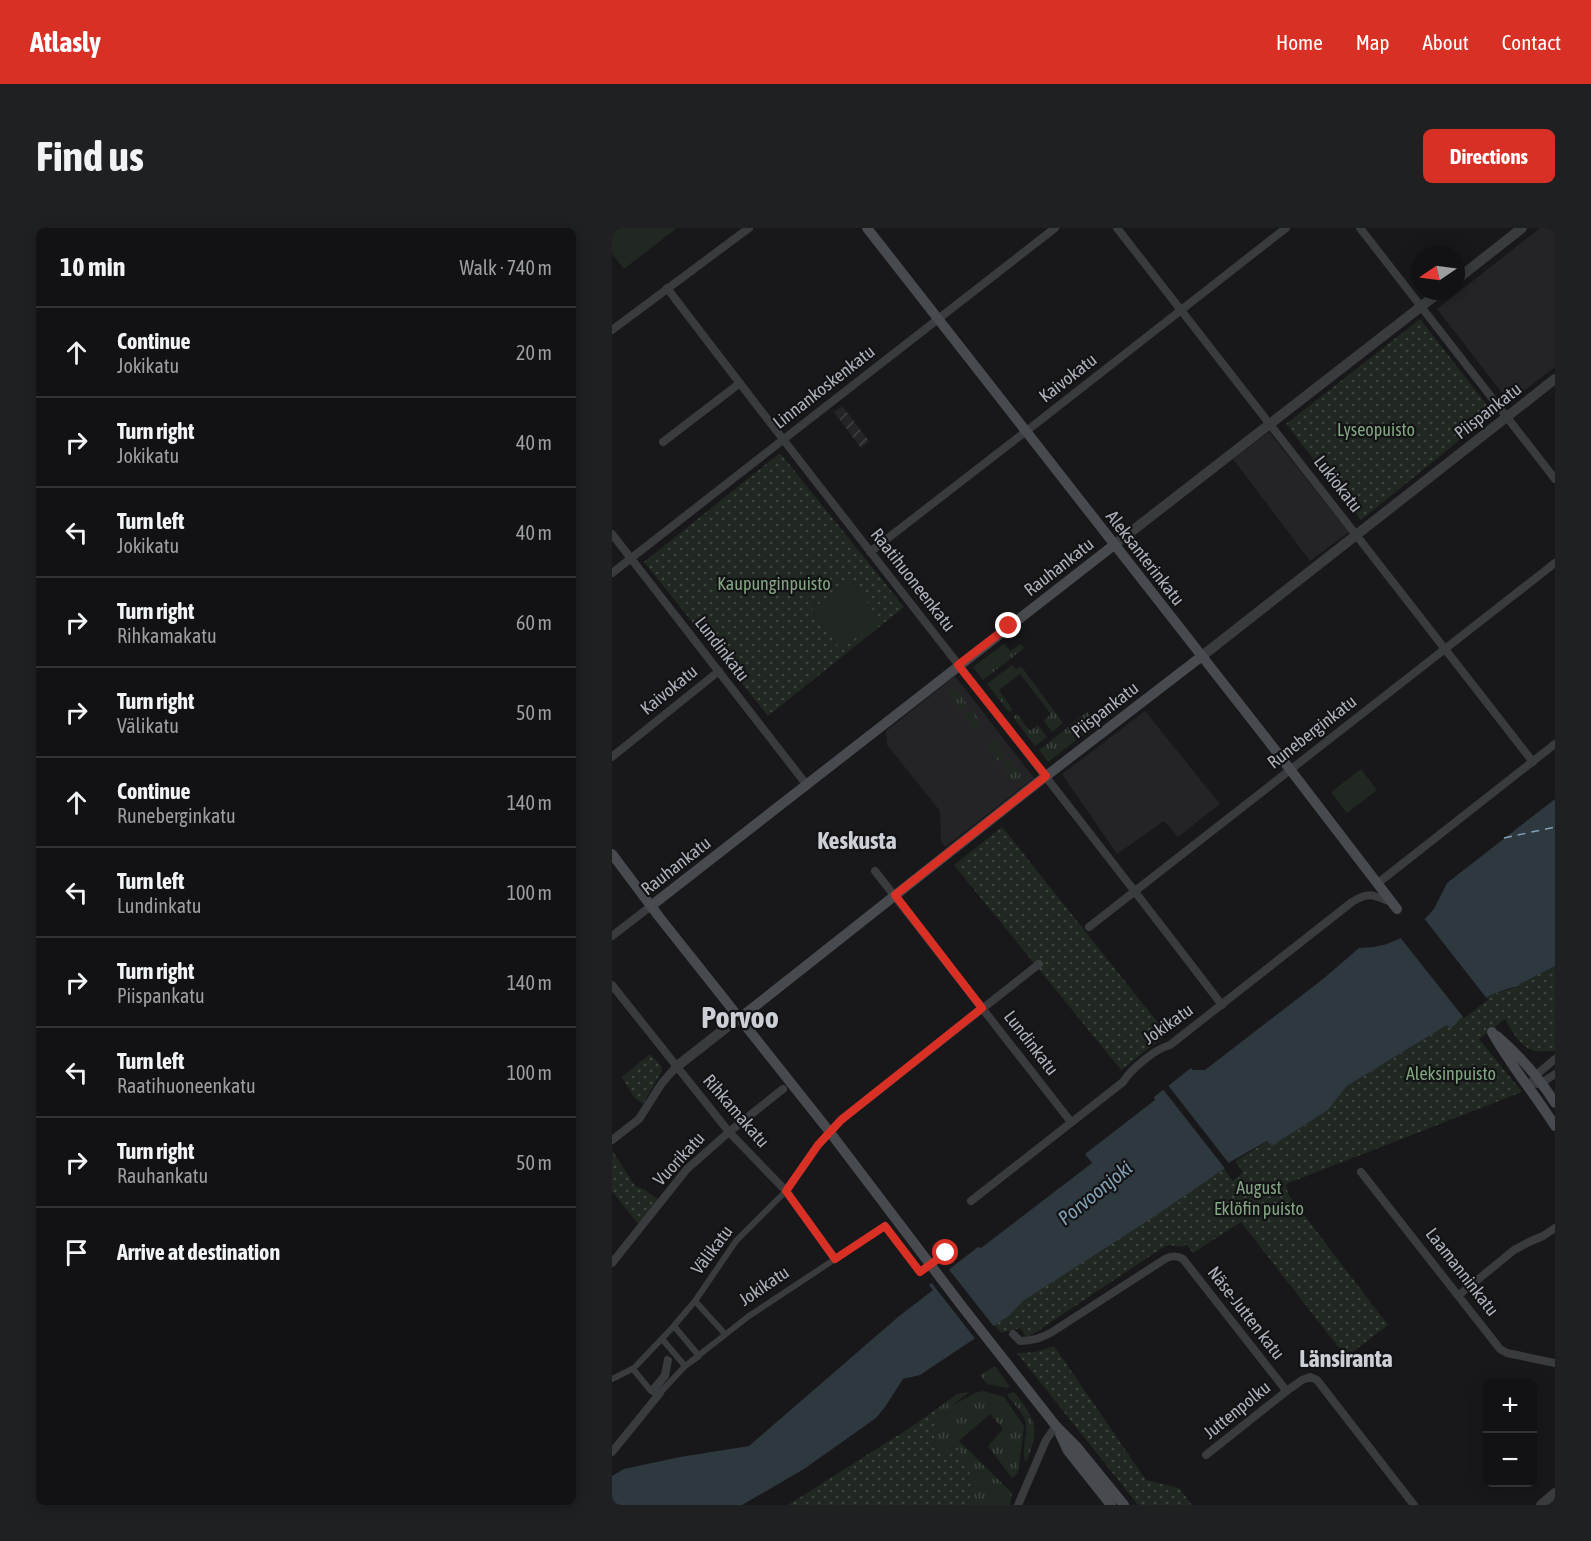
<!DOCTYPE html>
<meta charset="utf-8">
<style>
body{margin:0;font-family:"Asap Condensed",sans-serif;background:#1f2022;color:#f1f3f6}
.controls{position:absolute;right:18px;bottom:18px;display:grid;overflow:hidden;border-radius:9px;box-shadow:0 3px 15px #0003}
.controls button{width:54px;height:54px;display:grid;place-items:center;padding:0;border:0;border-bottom:2px solid #313234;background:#121214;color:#f1f3f6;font:30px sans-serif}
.compass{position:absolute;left:799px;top:18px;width:54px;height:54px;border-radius:50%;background:#121214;box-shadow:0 3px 15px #0003;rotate:257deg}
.stop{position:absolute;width:18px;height:18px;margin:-14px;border:4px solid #d93025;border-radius:50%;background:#fff}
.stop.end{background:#d93025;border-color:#fff;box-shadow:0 2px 6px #0008}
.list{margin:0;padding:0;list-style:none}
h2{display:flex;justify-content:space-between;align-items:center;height:78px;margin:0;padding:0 24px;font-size:26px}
h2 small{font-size:20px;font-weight:400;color:#9c9ea0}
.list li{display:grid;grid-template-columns:39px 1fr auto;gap:18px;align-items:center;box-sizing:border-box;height:90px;padding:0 24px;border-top:2px solid #313234}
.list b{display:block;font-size:22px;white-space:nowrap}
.list p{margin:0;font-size:20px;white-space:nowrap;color:#9c9ea0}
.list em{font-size:20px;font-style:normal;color:#9c9ea0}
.icon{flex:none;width:33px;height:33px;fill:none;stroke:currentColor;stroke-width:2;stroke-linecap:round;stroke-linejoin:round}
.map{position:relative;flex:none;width:943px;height:1277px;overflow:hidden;border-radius:9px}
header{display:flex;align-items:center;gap:36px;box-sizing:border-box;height:84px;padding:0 30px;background:#d93025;color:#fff}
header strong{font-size:28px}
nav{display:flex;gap:33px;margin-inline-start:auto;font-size:21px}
.intro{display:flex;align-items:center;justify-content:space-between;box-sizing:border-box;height:144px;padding:0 36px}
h1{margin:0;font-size:42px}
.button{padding:15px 27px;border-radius:9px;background:#d93025;color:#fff;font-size:21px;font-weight:700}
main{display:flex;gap:36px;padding:0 36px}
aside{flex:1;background:#121214;border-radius:9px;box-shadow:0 3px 15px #0003}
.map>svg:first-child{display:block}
</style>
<header>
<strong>Atlasly</strong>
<nav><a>Home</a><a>Map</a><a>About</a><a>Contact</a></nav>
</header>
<div class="intro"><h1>Find us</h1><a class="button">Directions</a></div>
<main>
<aside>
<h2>10 min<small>Walk · 740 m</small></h2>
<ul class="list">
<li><svg class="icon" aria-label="ahead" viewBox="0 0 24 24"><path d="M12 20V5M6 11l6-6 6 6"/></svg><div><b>Continue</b><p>Jokikatu</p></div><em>20 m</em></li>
<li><svg class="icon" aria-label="right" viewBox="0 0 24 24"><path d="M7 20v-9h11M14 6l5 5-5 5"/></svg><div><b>Turn right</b><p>Jokikatu</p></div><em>40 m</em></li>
<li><svg class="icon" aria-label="left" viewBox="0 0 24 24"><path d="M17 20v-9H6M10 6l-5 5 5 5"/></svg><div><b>Turn left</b><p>Jokikatu</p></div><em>40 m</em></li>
<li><svg class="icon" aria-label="right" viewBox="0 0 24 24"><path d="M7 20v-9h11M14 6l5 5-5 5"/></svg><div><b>Turn right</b><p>Rihkamakatu</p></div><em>60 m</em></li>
<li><svg class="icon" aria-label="right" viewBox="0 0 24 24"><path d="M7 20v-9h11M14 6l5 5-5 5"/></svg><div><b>Turn right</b><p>Välikatu</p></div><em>50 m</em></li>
<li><svg class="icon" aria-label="ahead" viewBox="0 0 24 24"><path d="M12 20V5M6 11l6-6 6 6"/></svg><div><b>Continue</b><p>Runeberginkatu</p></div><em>140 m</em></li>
<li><svg class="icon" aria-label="left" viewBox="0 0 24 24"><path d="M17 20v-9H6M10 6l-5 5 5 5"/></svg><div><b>Turn left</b><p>Lundinkatu</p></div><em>100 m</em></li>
<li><svg class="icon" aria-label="right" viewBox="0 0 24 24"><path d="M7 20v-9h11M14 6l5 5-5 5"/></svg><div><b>Turn right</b><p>Piispankatu</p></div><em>140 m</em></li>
<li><svg class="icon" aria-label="left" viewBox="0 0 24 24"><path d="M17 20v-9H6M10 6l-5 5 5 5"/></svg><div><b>Turn left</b><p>Raatihuoneenkatu</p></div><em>100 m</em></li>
<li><svg class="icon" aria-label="right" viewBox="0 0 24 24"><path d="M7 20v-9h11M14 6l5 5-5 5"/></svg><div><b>Turn right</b><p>Rauhankatu</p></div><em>50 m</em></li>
<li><svg class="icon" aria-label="arrive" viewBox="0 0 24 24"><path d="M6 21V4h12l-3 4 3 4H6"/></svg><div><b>Arrive at destination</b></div></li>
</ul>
</aside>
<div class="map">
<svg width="943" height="1277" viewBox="0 0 943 1277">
<defs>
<pattern id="industrial-furrows" width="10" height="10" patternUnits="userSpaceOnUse" patternTransform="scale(1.5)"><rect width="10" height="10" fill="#242427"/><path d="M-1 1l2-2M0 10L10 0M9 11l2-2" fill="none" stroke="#414144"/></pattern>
<pattern id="grass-tufts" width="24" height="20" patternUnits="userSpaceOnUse" patternTransform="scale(1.5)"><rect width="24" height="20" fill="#202821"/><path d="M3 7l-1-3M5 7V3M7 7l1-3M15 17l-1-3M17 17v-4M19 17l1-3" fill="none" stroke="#3e453f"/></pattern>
<pattern id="park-dots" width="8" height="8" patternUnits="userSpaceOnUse" patternTransform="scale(1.5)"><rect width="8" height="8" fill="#202821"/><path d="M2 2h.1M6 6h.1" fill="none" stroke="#3e453f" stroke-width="1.8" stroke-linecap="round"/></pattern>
</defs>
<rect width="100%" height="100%" fill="#18181a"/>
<path fill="#242427" d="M928,0H943V139L897,174L825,81Z
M657,204L737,304L698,333L621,231Z
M343,448L422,550L333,619L329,613L328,583L275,517L274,503Z
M533,483L608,576L566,609L552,593L505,626L450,546Z"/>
<path fill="url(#industrial-furrows)" d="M230,178L257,213L249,220L222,184Z"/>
<path fill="url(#grass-tufts)" d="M392,416L398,423L409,416L412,420L371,452L361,439Z
M400,437L404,441L409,438L451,495L440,504L432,493L439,486L408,446L387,462L401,482L397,484L375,456Z
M341,461L344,462L356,477L349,483L337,467L338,462Z
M359,481L371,497L366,498L363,502L352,487Z
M475,484L485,496L436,534L427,522Z
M405,486L418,503L426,497L435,509L423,518L401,489Z
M382,511L394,527L386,533L374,517L379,515Z
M397,531L409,547L407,552H401L389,537Z
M383,1138L398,1159L394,1160L375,1156L368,1147Z
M371,1163L392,1169L412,1198L406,1245L400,1250L376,1218L391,1201L378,1186L347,1213L400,1265L398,1277H357L361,1256L345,1217L331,1223L321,1218L326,1180L345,1166L358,1164L339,1178L363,1165Z
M401,1164L403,1165C424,1192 429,1201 414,1234C408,1223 417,1205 413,1192C410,1184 401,1175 396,1168V1166Z"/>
<path fill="url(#park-dots)" d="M808,91L881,185L749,292L674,196Z
M168,225L292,379L156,488L32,334Z
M390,599L555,806L509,842L342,637Z
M943,737V823C937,823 929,824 923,823C909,820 900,803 893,791L867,811L910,864L674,956L676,966L776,1097L734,1129L629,994L581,1025L574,1016L570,1019L557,1017L550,1020L415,1110L408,1100L389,1105L382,1097L398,1087L411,1073L612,941L621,953L631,944L623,933L656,913L660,918L716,882L735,858L835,797L839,800C858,777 878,764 907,759L908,756Z
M38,826L49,838L50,843L31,876L22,869L10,849Z
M0,922L23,958L33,962L47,972L27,997L0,963Z
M442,1118L534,1252L567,1260L580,1277H526L405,1125L424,1124Z
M326,1180L321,1218L331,1223L345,1217L355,1236L361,1256L357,1277H176L293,1203Z"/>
<path fill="#202821" d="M0,0H65L12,41L0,26Z
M239,352L268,392L228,421L200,381Z
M749,541L765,562L735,585L719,564Z"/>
<path fill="#2e383f" d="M943,571V738L908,756L907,758C878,764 858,777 839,801L835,797L735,858L716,882L660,918L655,913L618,934L612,941L540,990L411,1073L398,1087L308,1147L291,1151L273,1179L264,1190L192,1241L130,1277H0V1248L12,1241L68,1229L137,1218L286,1089L321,1062L317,1057L366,1019L369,1020L480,935L473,926L543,872L542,869L579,840L581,842H593L711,751L747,720L762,719L775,716L789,710L801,702L810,694L822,681L835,655Z"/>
<path fill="#18181a" d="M811,689L876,772L852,790L787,708L800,699Z
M555,856L619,938L615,943L550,860Z
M335,1039L383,1100L365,1113L318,1053Z"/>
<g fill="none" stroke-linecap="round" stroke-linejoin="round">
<path stroke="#82a0b4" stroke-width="1.5" stroke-dasharray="8 6" stroke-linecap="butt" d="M892,610L943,599"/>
<path stroke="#393b3f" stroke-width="6" d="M83,1073L113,1106
M62,1098L87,1128L73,1138L45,1168L41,1164L54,1148L57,1132L55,1131L52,1147L39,1163L21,1141Z
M60,1100L83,1073L124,1013L174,963
M51,1112L73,1138
M0,1151L22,1140
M48,1165L73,1138L137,1088L273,998L308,1044L334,1025"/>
<path stroke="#393b3f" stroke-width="8" d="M505,0L921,534
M748,0L943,251
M55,60C238,301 427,537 610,777
M0,102L137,0
M51,214L128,155
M0,306L194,556
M258,324L426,194L674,0
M0,345L443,0
M0,529L107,443
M263,643L459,894
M766,655L943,516
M477,699L943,335
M0,708L39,678
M0,757L117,904L174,963L223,1031
M925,856L931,854L943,846
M917,859L924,847L943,831
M0,912L27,891L50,855L64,839
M749,944L888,1121L895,1125L943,1135
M174,963L206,917L229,892L427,736
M359,973L511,854C519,841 543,821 558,817L740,674C757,663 761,667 779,674
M0,1035L75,941L117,904L171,861
M847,1067L902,1022L917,1014L931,1008L943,1000
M401,1106L408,1113C421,1113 429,1110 440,1104L553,1031C559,1028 564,1027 571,1031L673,1161L676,1162L690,1152L698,1149L705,1152L802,1277
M0,1224L48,1165
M594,1227L676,1162
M406,1277L434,1212L444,1198"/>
<path stroke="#393b3f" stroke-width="10" d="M844,52L910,0
M502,317L829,63
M590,428L943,151
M64,839L120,795L128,790
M929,1277L943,1265"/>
<path stroke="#474a4f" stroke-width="10" d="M255,0L654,510L785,681
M0,626L48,690L217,903L349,1077L444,1198L464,1218L512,1277
M39,678L502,317
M128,790L425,555L590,428
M880,804C898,837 923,866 943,898
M885,808C908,828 927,849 943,875
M448,1206L456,1223L499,1277"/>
</g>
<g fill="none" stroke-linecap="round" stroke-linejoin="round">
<path stroke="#d93025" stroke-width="8" d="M334,1025L308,1044L273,998L223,1031L174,963L206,917L229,892L370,780L283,667L434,548L346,437L397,398"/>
</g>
<g text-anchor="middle" stroke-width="4.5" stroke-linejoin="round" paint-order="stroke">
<g font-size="18" fill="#abb0ba" stroke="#131315">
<text transform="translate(456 150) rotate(-38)" y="6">Kaivokatu</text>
<text transform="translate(212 159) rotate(-38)" y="6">Linnankoskenkatu</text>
<text transform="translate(876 183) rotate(-38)" y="6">Piispankatu</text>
<text transform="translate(726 256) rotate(52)" y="6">Lukiokatu</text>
<text transform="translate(533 330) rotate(52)" y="6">Aleksanterinkatu</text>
<text transform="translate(447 339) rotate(-38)" y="6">Rauhankatu</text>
<text transform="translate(301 352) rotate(52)" y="6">Raatihuoneenkatu</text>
<text transform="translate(110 421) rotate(52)" y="6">Lundinkatu</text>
<text transform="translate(57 462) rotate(-39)" y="6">Kaivokatu</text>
<text transform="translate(493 482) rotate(-38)" y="6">Piispankatu</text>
<text transform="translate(700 504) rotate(-38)" y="6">Runeberginkatu</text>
<text transform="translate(64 638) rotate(-38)" y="6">Rauhankatu</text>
<text transform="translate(556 796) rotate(-35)" y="6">Jokikatu</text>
<text transform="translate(419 815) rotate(52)" y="6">Lundinkatu</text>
<text transform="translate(124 883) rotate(49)" y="6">Rihkamakatu</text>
<text transform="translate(67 931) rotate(-47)" y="6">Vuorikatu</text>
<text transform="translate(100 1022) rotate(-53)" y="6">Välikatu</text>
<text transform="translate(850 1044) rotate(52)" y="6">Laamanninkatu</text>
<text transform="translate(152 1058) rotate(-34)" y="6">Jokikatu</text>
<text transform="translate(634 1085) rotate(52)" y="6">Näse-Jutten katu</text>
<text transform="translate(625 1182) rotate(-39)" y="6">Juttenpolku</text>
</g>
<g font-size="18" fill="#82a582" stroke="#131315">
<text x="764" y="208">Lyseopuisto</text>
<text x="162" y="362">Kaupunginpuisto</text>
<text x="839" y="852">Aleksinpuisto</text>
<text x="647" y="966">August<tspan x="647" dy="21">Eklöfin puisto</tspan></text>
</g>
<g font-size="20" font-style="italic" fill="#82a0b4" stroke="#131315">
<text transform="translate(483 965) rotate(-39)" y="7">Porvoonjoki</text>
</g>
<g font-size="24" font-weight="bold" fill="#cccfd6" stroke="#131315">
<text x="245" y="621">Keskusta</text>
<text x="734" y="1139">Länsiranta</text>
</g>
<g font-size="30" font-weight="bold" fill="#cccfd6" stroke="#131315">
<text x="128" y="800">Porvoo</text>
</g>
</g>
</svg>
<div class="controls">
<button>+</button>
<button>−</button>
</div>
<svg class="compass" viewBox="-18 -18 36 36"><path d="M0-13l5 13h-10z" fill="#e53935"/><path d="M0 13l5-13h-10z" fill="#9c9ea0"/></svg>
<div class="stop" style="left:334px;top:1025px"></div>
<div class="stop end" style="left:397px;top:398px"></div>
</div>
</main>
